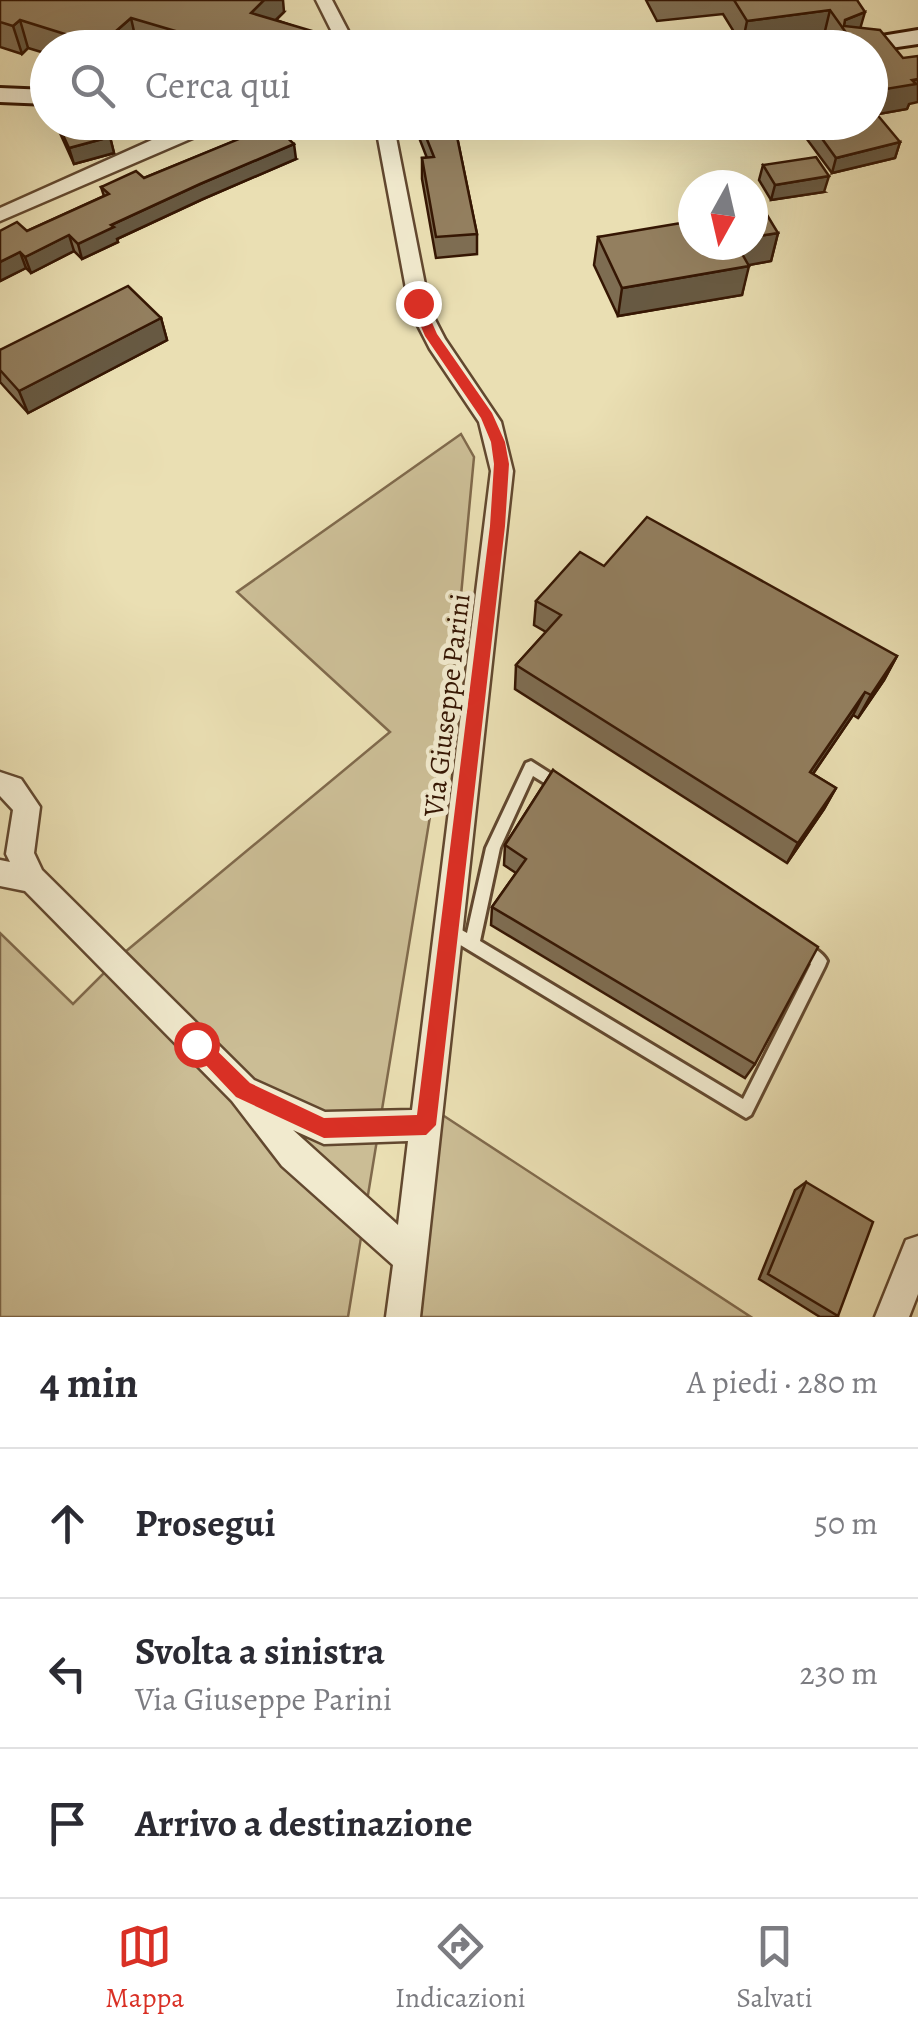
<!DOCTYPE html>
<html lang="it">
<meta charset="utf-8">
<style>
body{margin:0;font-family:Alegreya,serif;background:#f2f2f3;color:#2b2b33}
.compass{position:absolute;left:678px;top:170px;width:90px;height:90px;border-radius:50%;background:#fff;box-shadow:0 10px 40px #0002;rotate:188deg}
.stop{position:absolute;width:30px;height:30px;margin:-22px;border:8px solid #d93025;border-radius:50%;background:#fff}
.stop.end{background:#d93025;border-color:#fff;box-shadow:0 2px 10px #0008}
.list{margin:0;padding:0;list-style:none}
h2{display:flex;justify-content:space-between;align-items:center;height:130px;margin:0;padding:0 40px;font-size:42px}
h2 small{font-size:32px;font-weight:400;color:#7c7c81}
.list li{display:grid;grid-template-columns:65px 1fr auto;gap:30px;align-items:center;box-sizing:border-box;height:150px;padding:0 40px;border-top:2px solid #e1e1e2}
.list b{display:block;font-size:38px;white-space:nowrap}
.list p{margin:0;font-size:32px;white-space:nowrap;color:#7c7c81}
.list em{font-size:32px;font-style:normal;color:#7c7c81}
.icon{flex:none;width:55px;height:55px;fill:none;stroke:currentColor;stroke-width:2;stroke-linecap:round;stroke-linejoin:round}
.map{position:relative;flex:none;width:918px;height:1317px;overflow:hidden}
.search{position:absolute;background:#fff;box-shadow:0 10px 40px #0002;left:30px;right:30px;top:30px;height:110px;display:flex;align-items:center;gap:25px;box-sizing:border-box;padding:0 35px;border-radius:55px;color:#7c7c81;font-size:38px}
.sheet{height:580px;background:#fff}
nav{display:flex;justify-content:space-around;align-items:center;box-sizing:border-box;height:140px;border-top:2px solid #e1e1e2;background:#fff;font-size:28px;color:#7c7c81}
nav a{display:grid;justify-items:center;gap:5px}
nav .on{color:#d93025}
.map>svg:first-child{display:block}
</style>
<div class="map">
<svg width="918" height="1317" viewBox="0 0 918 1317">
<rect width="100%" height="100%" fill="#eadfb3"/>
<filter id="stains"><feTurbulence type="fractalNoise" baseFrequency=".002" numOctaves="4"/><feColorMatrix values="0 0 0 0 .2 0 0 0 0 .09 0 0 0 0 .02 0 0 0 .5 -.17"/></filter>
<radialGradient id="worn" r=".72"><stop offset=".6" stop-color="#630" stop-opacity="0"/><stop offset="1" stop-color="#630" stop-opacity=".3"/></radialGradient>
<path fill="#cbbd95" stroke="#806a4c" stroke-width="2.5" d="M461,434L474,457L454,670L348,1317H0V933L73,1004L125,952L390,732L237,592Z
M441,1114L751,1317H419Z"/>
<g fill="none" stroke-linecap="round" stroke-linejoin="round">
<g stroke="#62482f" stroke-width="6">
<path id="lane" d="M531,761L564,782L566,786L564,790L559,792L533,776L500,848L480,941L743,1099L811,964L795,953L793,948L795,943L800,941C809,945 823,952 827,961L825,966L751,1115L746,1118L741,1115L444,935L442,930L444,925L449,923L467,933L486,848L526,763Z"/>
</g>
<g stroke="#62482f" stroke-width="5">
<path id="street" d="M316,0H332L357,48H340Z
M192,122H213L195,137L0,221V208Z
M375,122H393L430,310L445,339L501,422L513,471L420,1317H386L393,1265L282,1166L232,1101L25,891L0,886V860L10,862L6,854L13,810L0,796V772L21,779L40,807L34,853L42,870L254,1080L325,1112L412,1110L491,471L479,422L430,349L410,310ZM293,1130L324,1144L408,1141L398,1225Z
M918,1236V1294L909,1317H875L906,1240Z"/>
</g>
<g stroke="#351603" stroke-width="6">
<path id="secondary" d="M918,30V44L870,51V48H840L851,41Z
M0,88L48,90V104L0,102Z"/>
</g>
<use href="#lane" fill="#f1eace" fill-rule="evenodd"/>
<use href="#street" fill="#f1eace" fill-rule="evenodd"/>
<use href="#secondary" fill="#f1eace" fill-rule="evenodd"/>
</g>
<path fill="#7e6d52" stroke="#351603" stroke-width="2.5" d="M0,0L284,12L276,20L356,48H144L137,45L135,48H48V54L28,48L22,54L0,47Z
M646,0H857L861,28L909,104L907,109L879,114L870,102V48H833L824,35L742,45L723,14L657,21Z
M55,122H103L110,137L114,153L74,164Z
M417,122H454L477,234V254L436,258L422,179V158H427L418,135Z
M772,122H870L900,142L895,158L832,173L798,127L778,130Z
M234,135L296,159L203,199L117,239L118,242L82,259L74,251L31,273L26,268L0,281L27,231L104,196L101,187L144,178L235,141Z
M763,165L824,192L771,200L759,180Z
M778,233L771,261L748,265L742,295L618,316L594,265L598,237Z
M161,318L167,340L28,413L0,382V350Z
M604,566L897,656L884,680L858,718L853,715L813,774L836,788L824,809L787,863L515,689L516,665L546,632L534,625L536,601Z
M553,770L755,1064L745,1078L491,925L492,907L516,873L504,865L505,845Z
M806,1182L838,1316L835,1317H820L759,1279L795,1190Z"/>
<path fill="#675942" stroke="#351603" stroke-width="2.5" d="M264,0H283L284,12L255,40L251,13Z
M830,10L824,35L742,45L747,21Z
M865,12L858,36L843,28L845,20Z
M131,18L137,45L135,48H101L100,45Z
M20,20L28,48L22,54L13,26Z
M918,79V102L909,104L907,109L879,114L886,89Z
M780,122H799L798,127L778,130Z
M110,137L114,153L74,164L69,148Z
M900,142L895,158L832,173L836,158Z
M294,144L296,159L203,199L117,239L118,242L82,259L78,244L111,225L200,184Z
M829,176L824,192L771,200L775,185Z
M778,233L771,261L728,269L733,245H753V237Z
M69,235L74,251L31,273L25,257Z
M20,252L26,268L0,281V262Z
M749,266L742,295L618,316L622,288Z
M161,318L167,340L28,413L19,391Z
M897,656L884,680L858,718L871,695Z
M865,692L853,715L799,794L810,772Z
M836,788L824,809L787,863L798,843Z"/>
<path fill="#937f5f" stroke="#351603" stroke-width="2.5" d="M0,0H264L251,13L339,39L355,35L352,48H233L131,18L100,45L20,20L13,26L0,22Z
M734,0H857L865,12L845,20L844,26L880,30L903,58L918,56V79L912,80L916,84L886,89L870,67V48H857L830,10L747,21Z
M403,38L409,48H368L367,46Z
M870,106L900,142L836,158L810,122H870Z
M57,122H103L110,137L69,148Z
M264,122H271L294,144L200,184L111,225L114,227L78,244L69,235L25,257L20,252L0,262V231L17,222L27,231L109,194L101,187L136,171L144,178L239,139L234,135Z
M420,122H454L477,234L436,237L422,158L434,157Z
M816,157L829,176L775,185L763,165Z
M764,210L778,233L753,237V212Z
M693,221V245H737L749,266L622,288L598,237Z
M128,286L161,318L19,391L0,370V350Z
M647,517L897,656L871,695L865,692L810,772L836,788L798,843L516,665L561,615L536,601L580,552L604,566Z
M553,770L818,947L755,1064L492,907L526,859L505,845Z
M806,1182L873,1222L838,1316L768,1274Z"/>
<path fill="#d93025" d="M418,299L422,300L437,334L492,413L505,442L509,464L505,526L436,1125L426,1135L324,1138L236,1097L186,1044L189,1037H203L250,1083L324,1118L417,1115L490,526L494,464L491,442L481,418L425,336L411,303Z"/>
<g text-anchor="middle" stroke-width="10" stroke-linejoin="round" paint-order="stroke">
<g font-size="28" fill="#351603" stroke="#f1eace">
<text transform="translate(446 705) rotate(-83)" y="10">Via Giuseppe Parini</text>
</g>
</g>
<rect width="100%" height="100%" filter="url(#stains)"/>
<rect width="100%" height="100%" fill="url(#worn)"/>
</svg>
<svg class="compass" viewBox="-18 -18 36 36"><path d="M0-13l5 13h-10z" fill="#e53935"/><path d="M0 13l5-13h-10z" fill="#7c7c81"/></svg>
<div class="stop" style="left:196px;top:1044px"></div>
<div class="stop end" style="left:418px;top:303px"></div>
<div class="search"><svg class="icon" aria-label="search" viewBox="0 0 24 24"><circle cx="10" cy="10" r="6"/><path d="M15 15l6 6"/></svg>Cerca qui</div>
</div>
<section class="sheet">
<h2>4 min<small>A piedi · 280 m</small></h2>
<ul class="list">
<li><svg class="icon" aria-label="ahead" viewBox="0 0 24 24"><path d="M12 20V5M6 11l6-6 6 6"/></svg><div><b>Prosegui</b></div><em>50 m</em></li>
<li><svg class="icon" aria-label="left" viewBox="0 0 24 24"><path d="M17 20v-9H6M10 6l-5 5 5 5"/></svg><div><b>Svolta a sinistra</b><p>Via Giuseppe Parini</p></div><em>230 m</em></li>
<li><svg class="icon" aria-label="arrive" viewBox="0 0 24 24"><path d="M6 21V4h12l-3 4 3 4H6"/></svg><div><b>Arrivo a destinazione</b></div></li>
</ul>
</section>
<nav>
<a class="on"><svg class="icon" aria-label="map" viewBox="0 0 24 24"><path d="M3 6l6-2 6 2 6-2v14l-6 2-6-2-6 2zM9 4v14M15 6v14"/></svg>Mappa</a>
<a><svg class="icon" aria-label="directions" viewBox="0 0 24 24"><path d="M12 3l9 9-9 9-9-9zM9 14v-3h6M13 9l2 2-2 2"/></svg>Indicazioni</a>
<a><svg class="icon" aria-label="saved" viewBox="0 0 24 24"><path d="M7 4h10v16l-5-4-5 4z"/></svg>Salvati</a>
</nav>
